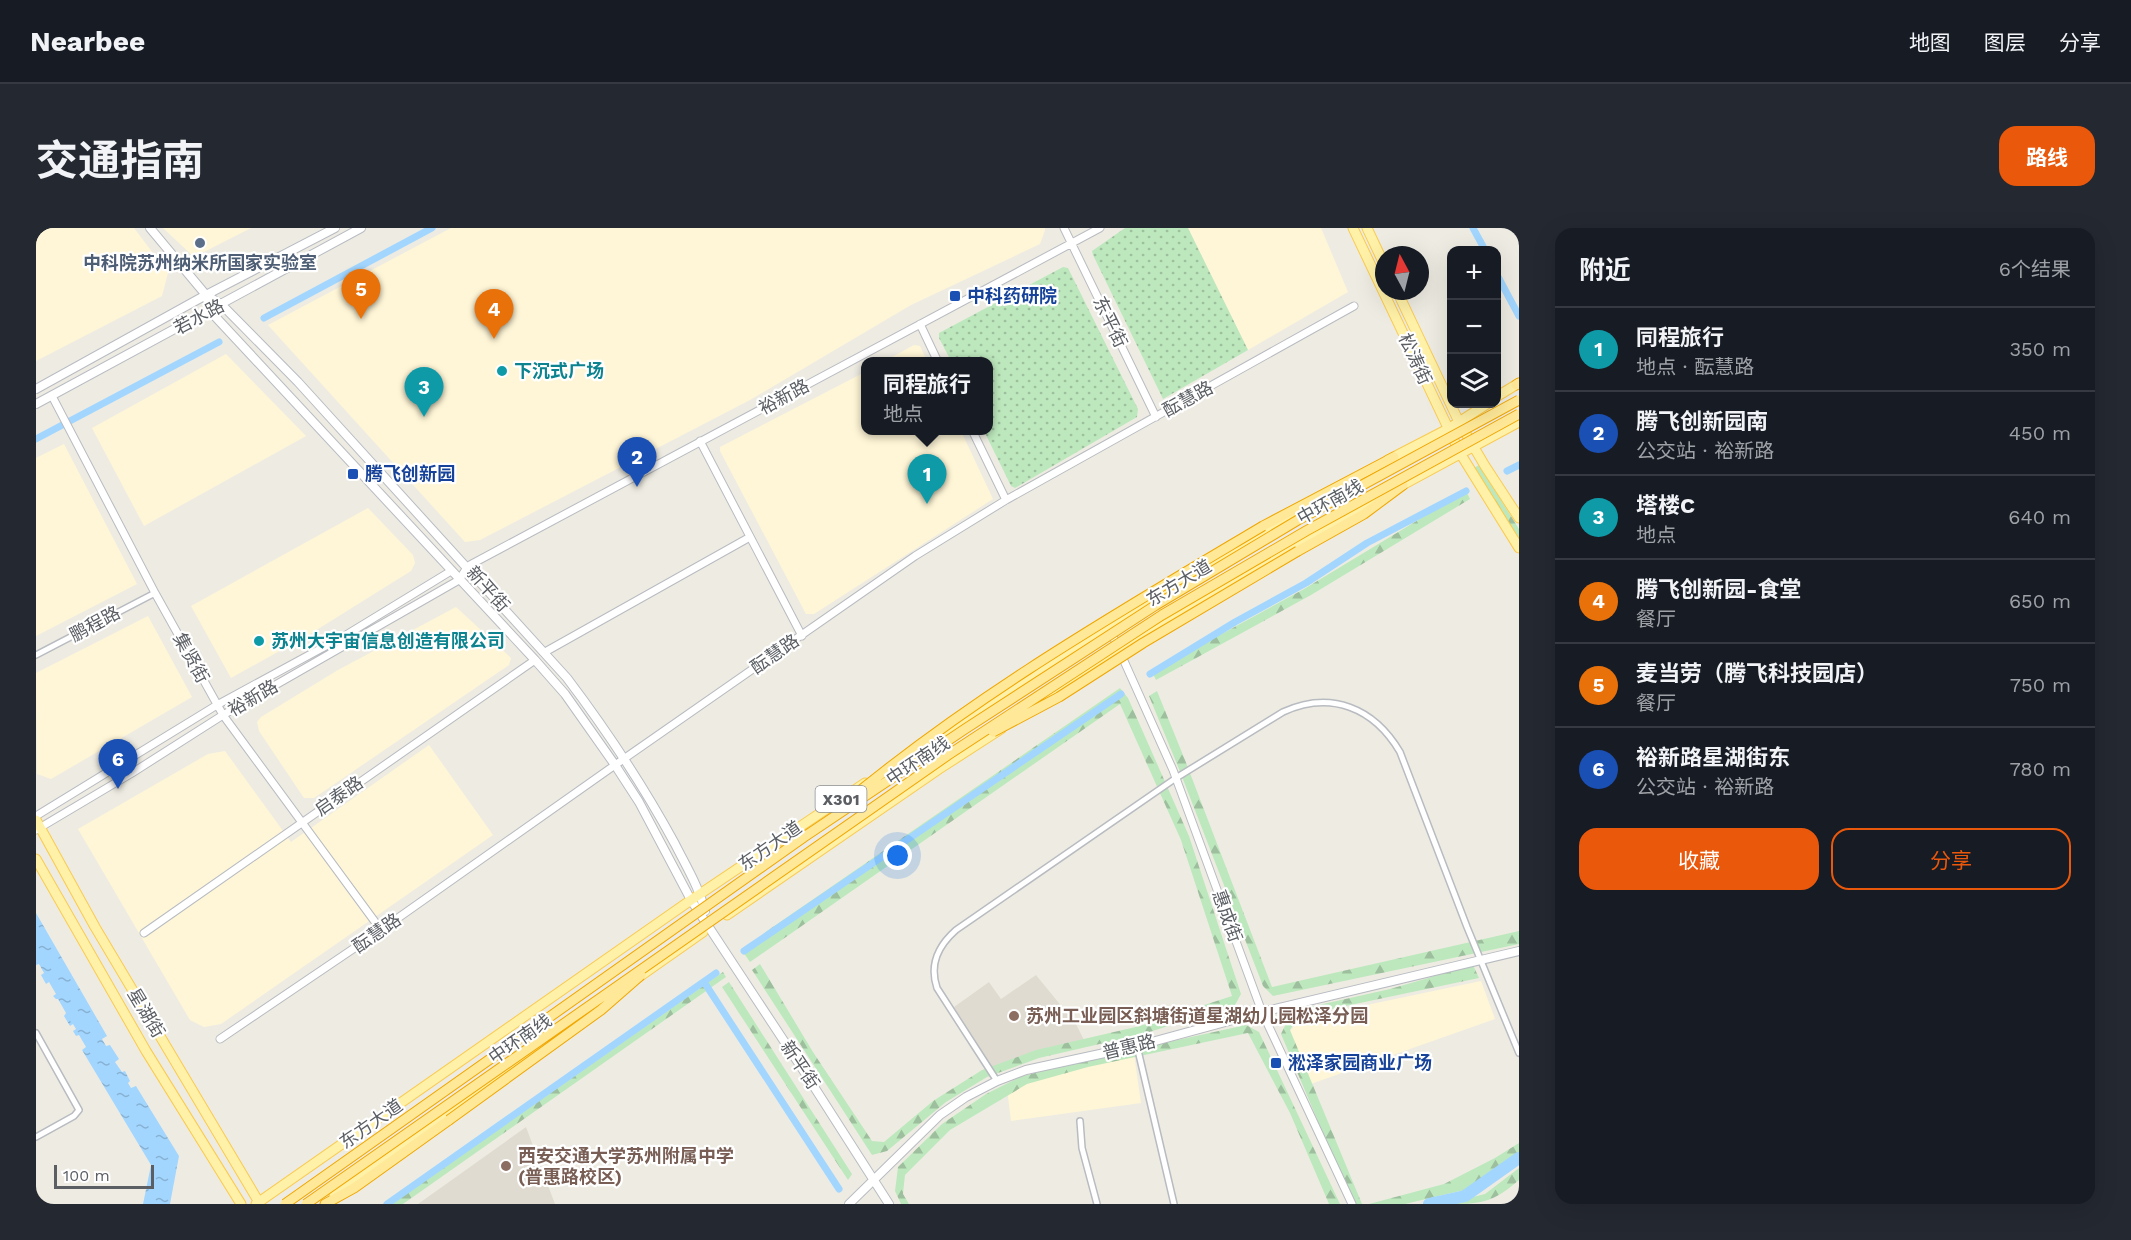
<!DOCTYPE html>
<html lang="zh">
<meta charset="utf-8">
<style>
body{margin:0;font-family:"Work Sans","Noto Sans SC",sans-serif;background:#242831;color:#f1f3f6}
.controls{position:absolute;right:18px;top:18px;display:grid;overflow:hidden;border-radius:12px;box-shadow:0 6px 24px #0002}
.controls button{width:54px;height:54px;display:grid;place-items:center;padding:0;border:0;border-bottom:2px solid #363941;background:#171b24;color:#f1f3f6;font:30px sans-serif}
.compass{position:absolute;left:1339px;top:18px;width:54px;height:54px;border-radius:50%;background:#171b24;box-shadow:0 6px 24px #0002;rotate:353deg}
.scale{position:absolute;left:18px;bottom:15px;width:100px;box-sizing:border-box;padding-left:6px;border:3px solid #5b5f64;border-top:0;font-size:16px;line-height:21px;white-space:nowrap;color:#5b5f64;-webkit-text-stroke:4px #fff;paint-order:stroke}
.you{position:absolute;left:862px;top:628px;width:21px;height:21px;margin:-15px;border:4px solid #fff;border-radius:50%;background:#1a73e8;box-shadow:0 0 0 9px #1a73e833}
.badge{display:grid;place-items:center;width:39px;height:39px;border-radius:50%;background:#ea580c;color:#fff;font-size:20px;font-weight:700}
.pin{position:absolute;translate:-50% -50px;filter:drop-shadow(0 2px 3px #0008)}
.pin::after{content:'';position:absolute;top:32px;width:21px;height:18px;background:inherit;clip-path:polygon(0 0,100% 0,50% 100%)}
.popup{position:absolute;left:825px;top:129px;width:132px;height:78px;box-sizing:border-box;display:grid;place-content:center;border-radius:12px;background:#171b24;filter:drop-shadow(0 2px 4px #0005);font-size:20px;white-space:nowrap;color:#9ea1a6}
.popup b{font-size:22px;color:#f1f3f6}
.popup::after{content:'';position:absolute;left:50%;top:100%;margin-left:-12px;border:12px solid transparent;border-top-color:#171b24}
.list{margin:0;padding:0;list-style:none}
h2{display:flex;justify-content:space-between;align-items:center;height:78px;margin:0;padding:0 24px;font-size:26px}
h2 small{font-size:20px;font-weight:400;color:#9ea1a6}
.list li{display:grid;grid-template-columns:39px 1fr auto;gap:18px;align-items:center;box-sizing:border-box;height:84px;padding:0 24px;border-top:2px solid #363941}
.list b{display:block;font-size:22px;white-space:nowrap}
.list p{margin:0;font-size:20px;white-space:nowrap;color:#9ea1a6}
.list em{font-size:20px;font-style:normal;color:#9ea1a6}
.actions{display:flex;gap:12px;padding:18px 24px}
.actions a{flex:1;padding:14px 0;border:2px solid #ea580c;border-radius:18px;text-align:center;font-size:21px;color:#ea580c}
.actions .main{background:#ea580c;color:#fff}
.icon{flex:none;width:33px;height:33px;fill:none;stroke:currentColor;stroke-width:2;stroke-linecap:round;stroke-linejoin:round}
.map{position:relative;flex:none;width:1483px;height:976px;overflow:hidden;border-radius:18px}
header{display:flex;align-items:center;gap:36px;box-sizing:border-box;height:84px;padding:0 30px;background:#171b24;border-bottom:2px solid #363941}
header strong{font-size:28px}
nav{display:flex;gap:33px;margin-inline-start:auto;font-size:21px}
.intro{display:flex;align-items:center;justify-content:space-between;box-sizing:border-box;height:144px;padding:0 36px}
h1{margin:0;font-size:42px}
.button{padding:15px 27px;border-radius:18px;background:#ea580c;color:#fff;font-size:21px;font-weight:700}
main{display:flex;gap:36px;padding:0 36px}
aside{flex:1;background:#171b24;border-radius:18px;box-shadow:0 6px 24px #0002}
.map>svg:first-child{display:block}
</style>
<header>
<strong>Nearbee</strong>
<nav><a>地图</a><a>图层</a><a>分享</a></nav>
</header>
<div class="intro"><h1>交通指南</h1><a class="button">路线</a></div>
<main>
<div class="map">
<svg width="1483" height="976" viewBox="0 0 1483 976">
<defs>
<pattern id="grass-dots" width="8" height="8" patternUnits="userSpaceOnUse" patternTransform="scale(1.5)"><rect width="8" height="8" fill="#bde8bd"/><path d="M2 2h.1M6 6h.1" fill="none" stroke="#9dbf9d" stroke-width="1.8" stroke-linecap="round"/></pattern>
<pattern id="forest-firs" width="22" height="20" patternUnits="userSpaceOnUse" patternTransform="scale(1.5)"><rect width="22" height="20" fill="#bde8bd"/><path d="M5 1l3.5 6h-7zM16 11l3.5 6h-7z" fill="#9dbf9d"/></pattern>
<pattern id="water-ripples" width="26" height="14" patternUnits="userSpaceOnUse" patternTransform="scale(1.5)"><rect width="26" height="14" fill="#a2d6ff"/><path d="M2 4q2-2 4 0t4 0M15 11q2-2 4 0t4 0" fill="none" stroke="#87b1d2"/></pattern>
</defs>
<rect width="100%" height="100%" fill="#eeece2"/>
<path fill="#fff6d7" d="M0,0H98L132,45L126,68L0,133Z
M127,0H215L158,29Z
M415,0H1009V2L1004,16L875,77L714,172L444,312L429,314L232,97Z
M1152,0H1285L1312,64L1212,122Z
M878,117L884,118L891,133H849Z
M190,126L270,208L108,298L56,200Z
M829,144L830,202L925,203L957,271L778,386H770L684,223V219Z
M28,216L101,356L0,408V230Z
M332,280L377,327L379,335L375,343L274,406L195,450L155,378Z
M420,379L475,430L473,437L278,570H268L223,503L221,494L225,489L302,442Z
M112,388L156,469L15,551L1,546L0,445Z
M393,517L457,607L185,796L168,799L154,792L42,601L172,526L189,523L255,614Z
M1445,753L1459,791L1269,858L1250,808L1264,791Z
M1098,826L1105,875L975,893L971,861L1002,849Z"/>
<path fill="#dfdbd1" d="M1000,747L1040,796L1050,816L957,841L918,779L953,754L965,771Z
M490,899L519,976H382Z"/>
<path fill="url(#grass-dots)" d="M1089,0H1152L1212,122L1127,171L1057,27L1056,23Z
M1027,39L1032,40L1102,181L1101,189L979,260L975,258L948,203L952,202V134L915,133L903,110V105Z"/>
<path fill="url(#forest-firs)" d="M1443,237L1483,301V313L1438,240Z
M1430,263L1434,271L1275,367L1120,452L1116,444L1268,361Z
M1084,460L1092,470L1153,608L1205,766L1199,777L1107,806L1003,830L951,849L910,874L851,923L836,927L716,742L724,736L777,824L836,913L848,914L897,873L946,842L1000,822L1104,798L1196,768L1145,612L1084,476L714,734L707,724L731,703Z
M1121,463L1149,532L1236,759L1483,703V716L1237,768L1227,758L1143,541L1113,468Z
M1437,737L1443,750L1262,788L1254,802L1326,976H1317L1245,806L1256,783L1354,761Z
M687,744L690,749L367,976H356Z
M693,754L816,946L812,952L686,759Z
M1210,797L1223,804L1304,976H1293L1254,885L1212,805L1052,839L991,856L914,902L869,947L867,966L873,976H865L859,963L862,939L906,896L950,866L984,849L1032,836Z
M1483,915V927L1441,959L1369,976H1333L1408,956L1459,930Z
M1483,940V952C1455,976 1444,976 1409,976L1449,966Z"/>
<path fill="url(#water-ripples)" d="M0,685L71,808L66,811L70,818L74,817L83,831L79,834L86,844L89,843L94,853L92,855L95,860L100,858L143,928L134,976H107L115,937L46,822L50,819L43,807L40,808L37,803L40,801L37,796L34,798L28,788L30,785L22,771H20L17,768L20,766L13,754L10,756L5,747L8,745L3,736L0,737Z"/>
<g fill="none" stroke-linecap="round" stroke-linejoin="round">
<path stroke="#a2d6ff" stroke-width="7" d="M1437,0L1449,22
M1460,45L1483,88
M228,90L396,0
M0,211L183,114
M1471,243L1483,237
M1114,446L1199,394L1270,355L1331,315L1430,263
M708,723L1085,466
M668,754L803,961
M351,976L680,745"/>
<path stroke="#a2d6ff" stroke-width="12" d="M1393,976L1429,968L1483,930"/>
<g stroke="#b8bbc0" stroke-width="8">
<path id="minor" d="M0,427L119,365
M0,805L43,882L38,888L0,909
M1101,818L1138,976
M961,853L901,760C893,736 902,718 920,702L1140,550L1247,484C1295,462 1338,480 1364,524L1431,699L1483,825
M1044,893L1046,920L1061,976"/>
</g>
<g stroke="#b8bbc0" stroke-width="9">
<path id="tertiary" d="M1028,0L1120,189
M884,96L902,134
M16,168L119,365L187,487L345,702
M936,202L970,272
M664,213L766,408
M1075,404L1137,542L1226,784L1316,976
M509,424L714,309
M0,588L181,477L310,407L415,343
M0,602L96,545L187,487L423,352L432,338L1064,0
M108,705L499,432
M184,811L345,702L579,537L879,328L970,272L1318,78"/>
</g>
<g stroke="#b8bcc2" stroke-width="10">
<path id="secondary" d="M114,0L170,67L186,77L262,154L531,450C571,503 607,557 639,616C650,638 663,659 669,683
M170,67L174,83L499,432L529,466L579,537L603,574L655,672L775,854L853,976
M0,161L170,67L299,0
M0,176L325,0
M813,976L904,887L930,869L961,853L990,842L1101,818L1226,784L1483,723"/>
</g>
<g stroke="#faca50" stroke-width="11">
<path id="primary" d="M1317,0L1424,225L1483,320
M1331,0L1348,36
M1361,63L1423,194L1449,238L1483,290
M1460,169L1483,155
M1352,232L1412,201L1451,176
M1361,260L1483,194
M1006,474L1085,423L1344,270
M904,507L1072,398L1259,286
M0,592L59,699L224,976
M0,631L110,823L205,976
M691,687L903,541L965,501
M600,751L667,704
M298,968L560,780
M220,976L655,672L829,555"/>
</g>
<g stroke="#f1a600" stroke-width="11">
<path id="trunk" d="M1480,157L1483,155
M1227,298L1358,229
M1262,323L1328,286L1367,257
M289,976L318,960L413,892"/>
</g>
<use href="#minor" stroke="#fff" stroke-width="5"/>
<use href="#tertiary" stroke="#fff" stroke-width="7"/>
<use href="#secondary" stroke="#fff" stroke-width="8"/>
<use href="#primary" stroke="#fff1a7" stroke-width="9"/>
<use href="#trunk" stroke="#ffe998" stroke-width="9"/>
<g stroke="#f1a600" stroke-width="11" stroke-linecap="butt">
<path id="trunk-bridge" d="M957,504L1023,469L1107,415L1262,323
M802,581C932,471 1081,385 1227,298
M413,892L565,782L605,747
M249,976L768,609L929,501L1120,377L1262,292L1483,172
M270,976L912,527L1126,387L1270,303L1483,186"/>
</g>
<use href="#trunk-bridge" stroke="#ffe998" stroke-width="9"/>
</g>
<circle fill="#5c6f8a" stroke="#fff" stroke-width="2" cx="164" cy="15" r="6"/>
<g fill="#1a4fb4" stroke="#fff" stroke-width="2">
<rect x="913" y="62" width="12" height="12" rx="3"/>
<rect x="311" y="240" width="12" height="12" rx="3"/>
<rect x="1234" y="829" width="12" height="12" rx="3"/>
</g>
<g fill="#0f9aa8" stroke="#fff" stroke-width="2">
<circle cx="466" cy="143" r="6"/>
<circle cx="223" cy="413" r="6"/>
</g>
<g fill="#8d6e63" stroke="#fff" stroke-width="2">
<circle cx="978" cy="788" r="6"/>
<circle cx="470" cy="938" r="6"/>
</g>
<g text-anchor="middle" stroke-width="4.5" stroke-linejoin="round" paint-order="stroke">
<rect fill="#fff" stroke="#8c8f92" stroke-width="1.5" x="779.5" y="558" width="51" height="26" rx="4.5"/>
<g font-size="16" font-weight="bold" fill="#5b5f64">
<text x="805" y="577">X301</text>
</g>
<g font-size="18" font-weight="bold" fill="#4e5e75" stroke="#fff">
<text x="164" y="41">中科院苏州纳米所国家实验室</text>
</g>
<g font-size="18" font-weight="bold" fill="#164399" stroke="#fff" text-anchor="start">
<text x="931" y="74">中科药研院</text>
<text x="329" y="252">腾飞创新园</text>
<text x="1252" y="841">淞泽家园商业广场</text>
</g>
<g font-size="18" fill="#5b5f64" stroke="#fff">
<text transform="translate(163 89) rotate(-28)" y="6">若水路</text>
<text transform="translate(1074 94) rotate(64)" y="6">东平街</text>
<text transform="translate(1379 131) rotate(65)" y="6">松涛街</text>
<text transform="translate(748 169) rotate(-28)" y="6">裕新路</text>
<text transform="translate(1152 171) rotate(-29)" y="6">酝慧路</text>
<text transform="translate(1294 274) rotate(-29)" y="6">中环南线</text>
<text transform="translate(1143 355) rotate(-31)" y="6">东方大道</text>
<text transform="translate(452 361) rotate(48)" y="6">新平街</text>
<text transform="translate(59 396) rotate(-28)" y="6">鹏程路</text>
<text transform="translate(739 426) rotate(-35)" y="6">酝慧路</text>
<text transform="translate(155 430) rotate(61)" y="6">集贤街</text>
<text transform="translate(217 470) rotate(-30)" y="6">裕新路</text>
<text transform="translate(882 533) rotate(-34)" y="6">中环南线</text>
<text transform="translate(303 568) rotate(-35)" y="6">启泰路</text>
<text transform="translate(734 618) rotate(-35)" y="6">东方大道</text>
<text transform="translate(1191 688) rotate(70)" y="6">惠成街</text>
<text transform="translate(341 705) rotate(-35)" y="6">酝慧路</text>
<text transform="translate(110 785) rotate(59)" y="6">星湖街</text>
<text transform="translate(484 811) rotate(-35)" y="6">中环南线</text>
<text transform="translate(1093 819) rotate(-14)" y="6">普惠路</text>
<text transform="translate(764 837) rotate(56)" y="6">新平街</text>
<text transform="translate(335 896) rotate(-35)" y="6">东方大道</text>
</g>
<g font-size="18" font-weight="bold" fill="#0d838f" stroke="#fff" text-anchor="start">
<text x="478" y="149">下沉式广场</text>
<text x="235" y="419">苏州大宇宙信息创造有限公司</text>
</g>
<g font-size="18" font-weight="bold" fill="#785e54" stroke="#fff" text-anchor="start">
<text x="990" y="794">苏州工业园区斜塘街道星湖幼儿园松泽分园</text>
<text x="482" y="934">西安交通大学苏州附属中学<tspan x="482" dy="21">(普惠路校区)</tspan></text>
</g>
</g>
</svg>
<div class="controls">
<button>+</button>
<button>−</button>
<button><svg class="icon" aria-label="layers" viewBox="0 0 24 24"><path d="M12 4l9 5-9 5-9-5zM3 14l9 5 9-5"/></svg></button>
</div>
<svg class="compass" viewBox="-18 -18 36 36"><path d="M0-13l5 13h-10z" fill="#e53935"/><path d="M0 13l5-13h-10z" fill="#9ea1a6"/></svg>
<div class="scale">100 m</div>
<div class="you"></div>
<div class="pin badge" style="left:891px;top:276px;background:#0f9aa8">1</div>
<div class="popup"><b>同程旅行</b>地点</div>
<div class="pin badge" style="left:601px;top:259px;background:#1a4fb4">2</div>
<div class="pin badge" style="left:388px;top:189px;background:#0f9aa8">3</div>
<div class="pin badge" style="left:458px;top:111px;background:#e8710a">4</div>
<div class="pin badge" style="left:325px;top:91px;background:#e8710a">5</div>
<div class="pin badge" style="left:82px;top:561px;background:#1a4fb4">6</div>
</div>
<aside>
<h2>附近<small>6个结果</small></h2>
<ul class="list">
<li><span class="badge" style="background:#0f9aa8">1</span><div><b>同程旅行</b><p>地点 · 酝慧路</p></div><em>350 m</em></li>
<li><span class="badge" style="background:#1a4fb4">2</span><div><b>腾飞创新园南</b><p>公交站 · 裕新路</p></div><em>450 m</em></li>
<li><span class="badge" style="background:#0f9aa8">3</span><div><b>塔楼C</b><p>地点</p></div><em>640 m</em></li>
<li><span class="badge" style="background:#e8710a">4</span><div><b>腾飞创新园-食堂</b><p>餐厅</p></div><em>650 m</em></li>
<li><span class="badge" style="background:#e8710a">5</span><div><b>麦当劳（腾飞科技园店）</b><p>餐厅</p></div><em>750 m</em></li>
<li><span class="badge" style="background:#1a4fb4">6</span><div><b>裕新路星湖街东</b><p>公交站 · 裕新路</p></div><em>780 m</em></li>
</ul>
<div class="actions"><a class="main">收藏</a><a>分享</a></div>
</aside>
</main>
